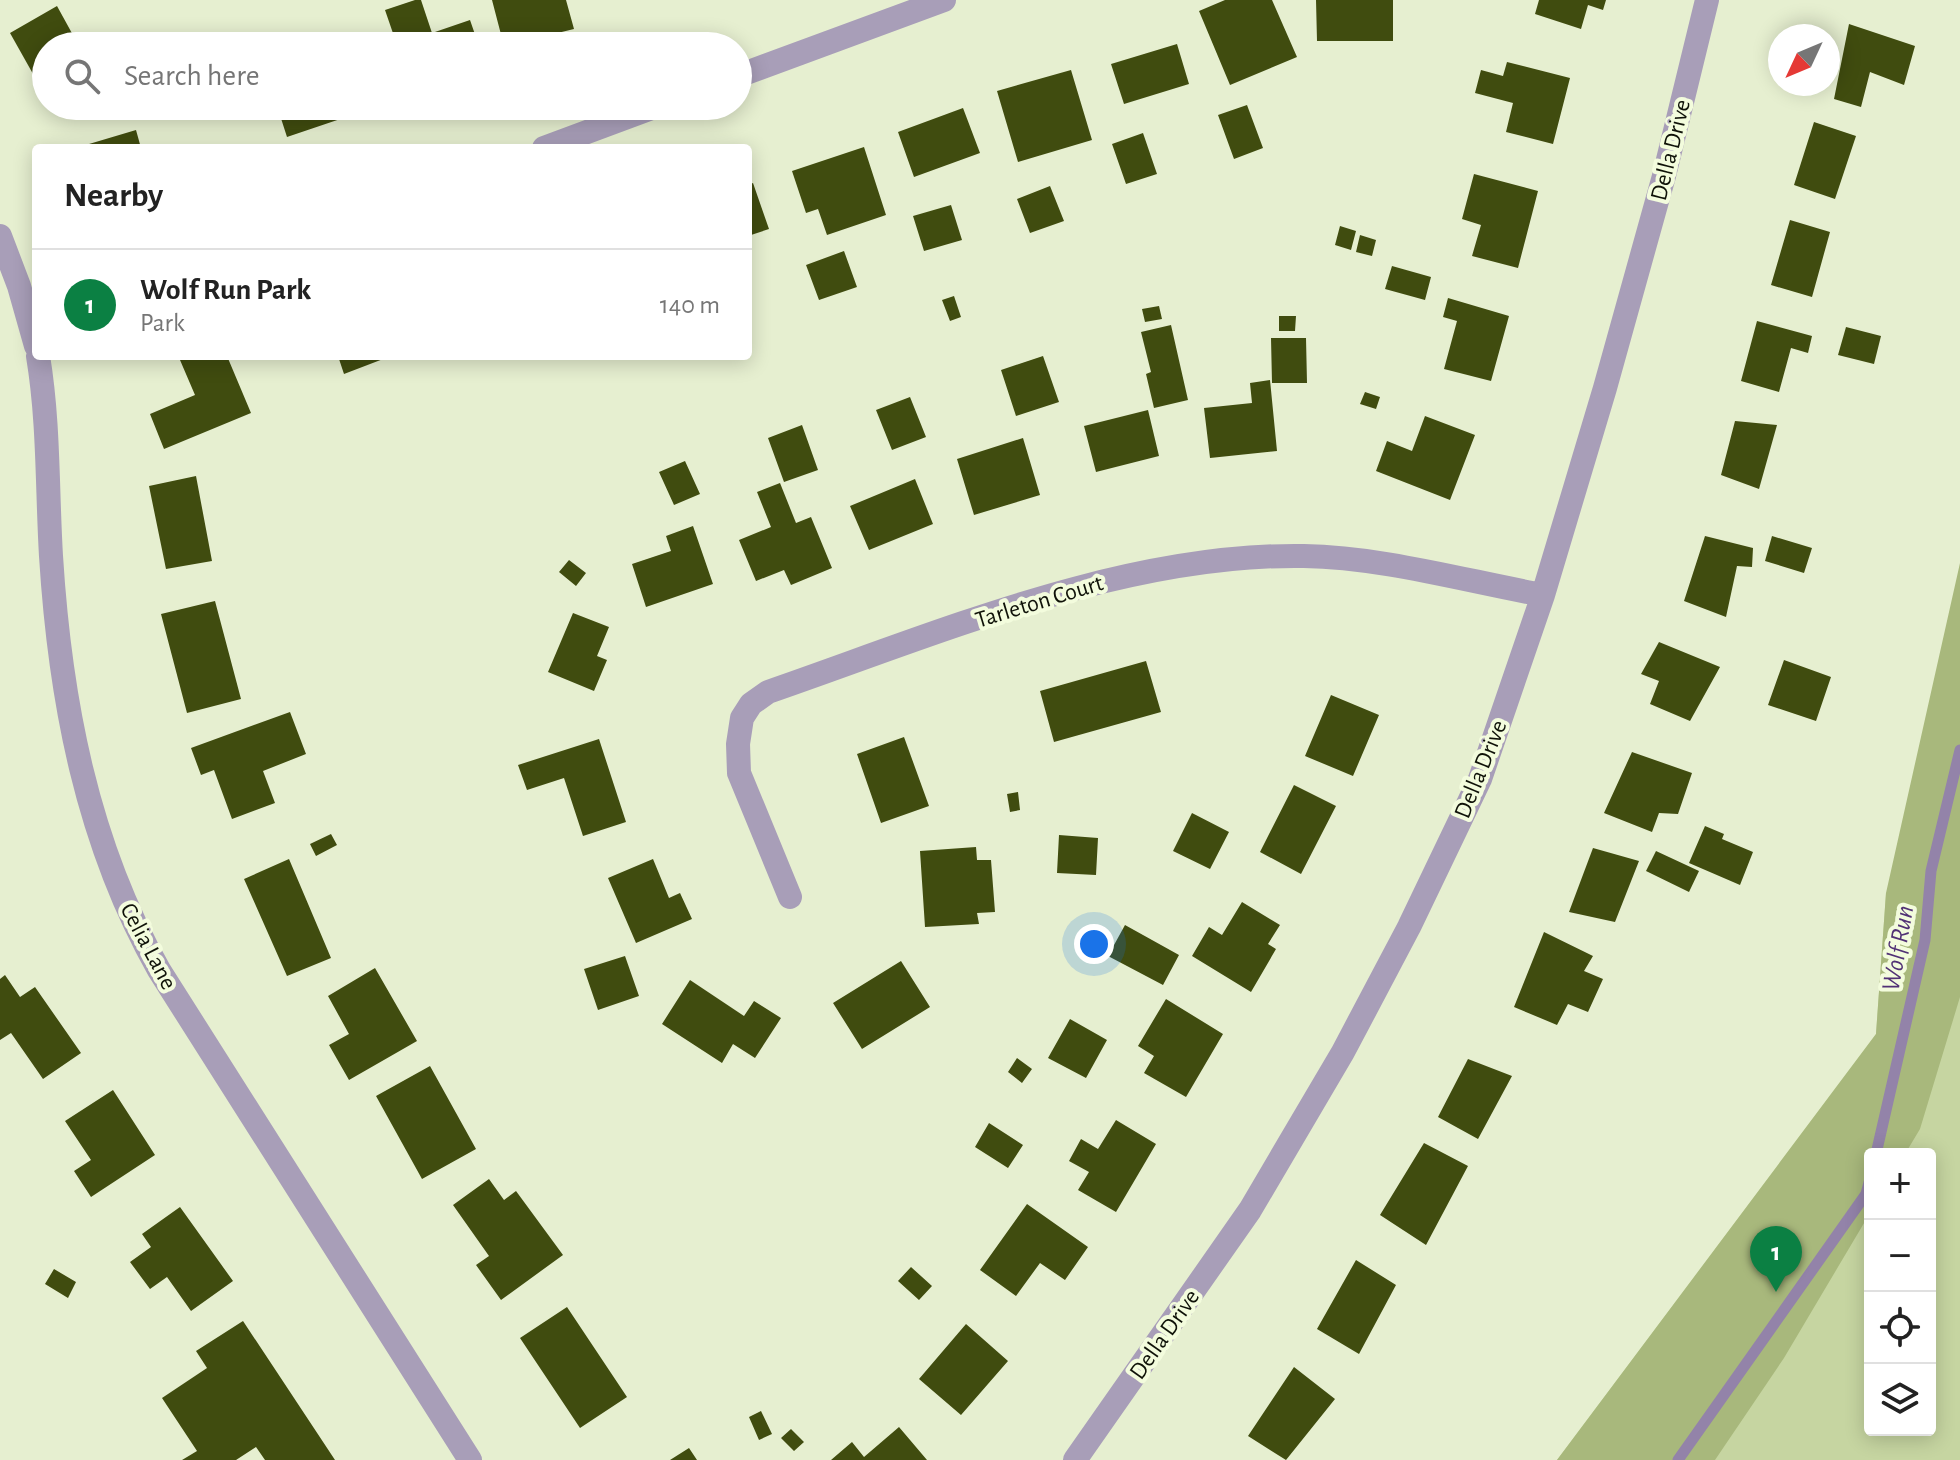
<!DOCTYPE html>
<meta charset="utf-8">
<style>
body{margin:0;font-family:"Alegreya Sans",sans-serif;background:#f2f2f2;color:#222}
.controls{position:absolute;right:24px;bottom:24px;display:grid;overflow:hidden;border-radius:8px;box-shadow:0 4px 20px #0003}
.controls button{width:72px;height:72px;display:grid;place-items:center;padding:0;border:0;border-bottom:2px solid #e0e0e0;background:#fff;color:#222;font:40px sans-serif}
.compass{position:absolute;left:1768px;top:24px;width:72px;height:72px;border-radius:50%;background:#fff;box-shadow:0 4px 20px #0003;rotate:226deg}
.you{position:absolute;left:1094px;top:944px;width:28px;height:28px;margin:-20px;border:6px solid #fff;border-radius:50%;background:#1a73e8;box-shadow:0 0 0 12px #1a73e833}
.badge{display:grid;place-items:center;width:52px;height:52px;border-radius:50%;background:#0b8043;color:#fff;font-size:26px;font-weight:700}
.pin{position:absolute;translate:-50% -66px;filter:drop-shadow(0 2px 4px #0008)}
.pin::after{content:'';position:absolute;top:42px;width:28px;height:24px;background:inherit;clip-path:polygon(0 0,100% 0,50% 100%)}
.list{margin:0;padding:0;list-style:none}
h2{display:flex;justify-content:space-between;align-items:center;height:104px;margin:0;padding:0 32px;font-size:34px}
h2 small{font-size:26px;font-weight:400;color:#767676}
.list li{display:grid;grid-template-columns:52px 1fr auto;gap:24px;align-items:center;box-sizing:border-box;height:112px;padding:0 32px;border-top:2px solid #e0e0e0}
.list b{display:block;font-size:30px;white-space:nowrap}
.list p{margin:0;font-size:26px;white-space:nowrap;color:#767676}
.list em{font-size:26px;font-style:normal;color:#767676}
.icon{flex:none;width:44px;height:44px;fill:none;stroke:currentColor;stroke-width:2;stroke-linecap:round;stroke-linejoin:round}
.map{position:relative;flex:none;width:1960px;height:1460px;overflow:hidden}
.search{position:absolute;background:#fff;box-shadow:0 4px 20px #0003;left:32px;top:32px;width:720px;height:88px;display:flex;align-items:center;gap:20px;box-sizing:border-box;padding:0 28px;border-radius:44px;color:#767676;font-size:30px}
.panel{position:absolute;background:#fff;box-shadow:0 4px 20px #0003;left:32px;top:144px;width:720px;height:216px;border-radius:8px}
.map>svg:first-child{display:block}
</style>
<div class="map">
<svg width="1960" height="1460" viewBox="0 0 1960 1460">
<rect width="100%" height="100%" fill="#e6efd0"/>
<path fill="#c6d5a1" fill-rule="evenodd" d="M1960,865V1460H1557L1876,1034L1886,893ZM1870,1154H1930V1430H1870Z"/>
<path fill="#a8b87c" d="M1960,563V997L1920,1129L1905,1154H1870V1213L1784,1358L1715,1460H1557L1876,1034L1886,893Z"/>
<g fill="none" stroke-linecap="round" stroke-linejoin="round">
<path stroke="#9383a9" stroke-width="11" d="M1876,1154L1925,940L1931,871L1960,750
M1678,1460L1866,1194L1870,1179"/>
</g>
<path fill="#404c0f" d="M415,0H421L432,33L470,20L479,46H385L396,42L385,10Z
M492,0H566L574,29L504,46Z
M1225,0H1272L1297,57L1230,85L1199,11Z
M1316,0H1393V41H1317Z
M1539,0H1606L1603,10L1588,5L1581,29L1535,14Z
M57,6L79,46H46V97L10,33Z
M1849,24L1915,46L1904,85L1870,72L1861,107L1834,99Z
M1177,44L1189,84L1124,104L1111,64Z
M1507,62L1570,78L1553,144L1506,132L1513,103L1475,93L1481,70L1503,76Z
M1071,70L1092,140L1018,162L997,91Z
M1247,105L1263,148L1234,159L1218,115Z
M277,106H359L361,112L287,137Z
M963,108L980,153L914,177L898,132Z
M1814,122L1856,136L1835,199L1794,185Z
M136,130L141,148H90L89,144Z
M1143,133L1157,174L1126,184L1112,144Z
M864,147L886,215L827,235L818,209L806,213L792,171Z
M1474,174L1538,191L1518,268L1472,256L1481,225L1462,219Z
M753,183L769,229L748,236V185Z
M1050,186L1064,221L1030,233L1017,199Z
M951,205L962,240L924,251L913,216Z
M1790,220L1830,232L1812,297L1771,285Z
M1340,226L1356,231L1351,250L1335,245Z
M1360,235L1376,240L1372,256L1356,252Z
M844,251L857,287L819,300L806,265Z
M1392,266L1431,277L1425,300L1385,289Z
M954,296L961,317L950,321L942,300Z
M1448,298L1509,316L1491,381L1444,369L1457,321L1443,317Z
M1159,306L1162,319L1145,322L1142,309Z
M1279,316H1296L1295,331H1279Z
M1757,321L1812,336L1808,353L1791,348L1779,392L1741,381Z
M1171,325L1188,400L1154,408L1146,374L1151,372L1141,332Z
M1846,327L1881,336L1874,364L1838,355Z
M1271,338H1306L1307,383H1272Z
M190,356H227L251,413L164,449L150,414L195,395L180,360Z
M338,356H391L344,374Z
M1043,356L1059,402L1016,416L1001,370Z
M1270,380L1277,451L1210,458L1204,408L1252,403L1250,383Z
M1365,392L1380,397L1376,409L1360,404Z
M910,397L926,437L892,450L876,410Z
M1148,410L1159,456L1096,472L1084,426Z
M1425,416L1475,435L1450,500L1376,471L1387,441L1412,451Z
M1735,421L1777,425L1759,489L1721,475Z
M802,425L818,470L784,482L768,438Z
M1023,438L1040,495L974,515L957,459Z
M685,461L700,494L674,505L659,472Z
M196,476L212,561L166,569L149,486Z
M915,479L933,524L869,550L850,506Z
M780,483L796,523L811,517L832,568L791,585L784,570L756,581L739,540L771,527L757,492Z
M693,526L713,584L646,607L632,564L671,551L666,536Z
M1705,536L1753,548L1752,567L1737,566L1726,617L1684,601Z
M1772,536L1812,548L1804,573L1765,561Z
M569,560L586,573L576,586L559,572Z
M215,601L241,699L187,713L161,614Z
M573,613L609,627L597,656L607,660L594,691L548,672Z
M1659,642L1720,667L1690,721L1650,704L1659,681L1641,674Z
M1784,660L1831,677L1816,721L1768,705Z
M1146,661L1161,712L1054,742L1040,691Z
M1331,695L1379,715L1353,776L1305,756Z
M290,712L306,754L263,771L275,803L232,819L214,770L201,775L191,748Z
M904,737L929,806L881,823L857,754Z
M599,739L626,822L583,836L564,778L527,790L518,765Z
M1632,752L1692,773L1678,814L1659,813L1652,832L1604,813Z
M1294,785L1336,806L1301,874L1260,852Z
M1018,792L1020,810L1010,812L1007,794Z
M1192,813L1229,832L1210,869L1173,851Z
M1705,826L1724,834L1722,839L1753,852L1740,885L1689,863Z
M331,834L337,845L316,856L310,844Z
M1059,835L1098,838L1096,875L1057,873Z
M976,847L977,860H991L995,912L977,913L979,924L925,927L920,851Z
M1593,848L1639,861L1615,922L1569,912Z
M1656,851L1699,871L1689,892L1646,871Z
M289,859L331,958L287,976L244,879Z
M653,859L669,898L680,893L692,919L636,943L608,878Z
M1242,902L1280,925L1268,944L1276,949L1251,992L1192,956L1209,927L1222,935Z
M1125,925L1179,955L1163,985L1108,956Z
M1544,932L1593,956L1584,971L1603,979L1588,1012L1568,1004L1557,1025L1514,1007Z
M625,956L639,996L598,1010L584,969Z
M901,961L930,1007L862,1049L833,1003Z
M375,968L417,1041L349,1080L329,1045L349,1034L328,996Z
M5,975L20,997L35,987L81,1053L43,1079L11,1033L0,1040V979Z
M690,980L744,1016L754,1001L781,1018L755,1058L733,1044L722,1063L662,1024Z
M1166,999L1223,1034L1186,1097L1144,1073L1154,1056L1138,1046Z
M1070,1019L1107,1040L1086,1078L1048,1058Z
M1017,1058L1032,1069L1022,1083L1008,1072Z
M1468,1059L1512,1076L1478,1139L1438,1117Z
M430,1066L476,1149L422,1179L376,1096Z
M113,1090L155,1155L91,1197L74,1171L91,1160L65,1121Z
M1116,1120L1156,1144L1116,1212L1078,1190L1089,1172L1069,1161L1081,1139L1098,1149Z
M989,1123L1023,1145L1008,1168L975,1147Z
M1424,1143L1468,1166L1426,1245L1380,1215Z
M489,1179L504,1200L516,1191L563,1255L501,1300L476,1265L489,1256L453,1205Z
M1027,1204L1088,1247L1065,1280L1040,1263L1016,1296L980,1270Z
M180,1207L233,1281L191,1311L167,1277L150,1289L130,1262L151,1247L142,1234Z
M1356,1260L1396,1285L1359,1354L1317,1329Z
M911,1267L932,1286L919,1300L898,1281Z
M54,1269L76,1282L68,1298L45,1284Z
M567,1307L627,1397L580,1428L520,1338Z
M243,1321L335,1460H265L256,1447L236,1460H182L197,1451L162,1398L207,1368L196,1351Z
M966,1324L1008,1361L961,1415L919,1379Z
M1294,1367L1335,1399L1286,1460L1248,1436Z
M761,1411L772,1434L759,1440L749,1417Z
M899,1427L927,1460H831L852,1442L864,1457Z
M791,1429L804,1442L794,1451L781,1438Z
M689,1448L697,1460H670Z"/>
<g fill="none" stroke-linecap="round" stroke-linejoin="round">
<path stroke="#a89eb8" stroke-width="24" d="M738,76L944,0
M544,148L657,106
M0,236L19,286L36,346
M38,356C49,422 47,489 51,556C60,700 87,843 159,970L470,1460
M790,897L739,773L738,744L742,718L751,704L768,692C936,634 1124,553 1304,556C1381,557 1466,581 1543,595
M1075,1460L1250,1210L1343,1052L1409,927L1480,779L1543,595L1605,388L1664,176L1707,0"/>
</g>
<g text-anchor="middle" stroke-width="8" stroke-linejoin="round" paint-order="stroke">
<g font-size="24" fill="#0f1208" stroke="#f3fcdd">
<text transform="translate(1670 150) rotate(-76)" y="8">Della Drive</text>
<text transform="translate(1039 601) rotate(-17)" y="8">Tarleton Court</text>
<text transform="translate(1480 769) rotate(-68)" y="8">Della Drive</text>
<text transform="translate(149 946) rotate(62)" y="8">Celia Lane</text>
<text transform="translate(1164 1334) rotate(-55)" y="8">Della Drive</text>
</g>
<g font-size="26" font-style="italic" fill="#513175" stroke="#f3fcdd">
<text transform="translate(1897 948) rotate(-80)" y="9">Wolf Run</text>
</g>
</g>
</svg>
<div class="controls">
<button>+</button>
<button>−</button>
<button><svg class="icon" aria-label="locate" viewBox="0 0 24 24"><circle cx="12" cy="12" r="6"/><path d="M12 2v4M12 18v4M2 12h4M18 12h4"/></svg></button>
<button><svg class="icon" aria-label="layers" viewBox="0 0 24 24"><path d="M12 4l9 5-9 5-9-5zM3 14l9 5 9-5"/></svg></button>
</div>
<svg class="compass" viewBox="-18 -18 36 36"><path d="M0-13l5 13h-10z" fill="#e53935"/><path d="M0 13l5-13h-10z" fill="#767676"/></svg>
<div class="you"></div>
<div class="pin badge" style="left:1776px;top:1292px">1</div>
<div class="search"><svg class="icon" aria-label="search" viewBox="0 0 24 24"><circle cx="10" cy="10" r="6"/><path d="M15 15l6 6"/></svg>Search here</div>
<section class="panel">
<h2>Nearby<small></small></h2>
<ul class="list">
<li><span class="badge">1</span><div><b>Wolf Run Park</b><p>Park</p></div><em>140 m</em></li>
</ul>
</section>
</div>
